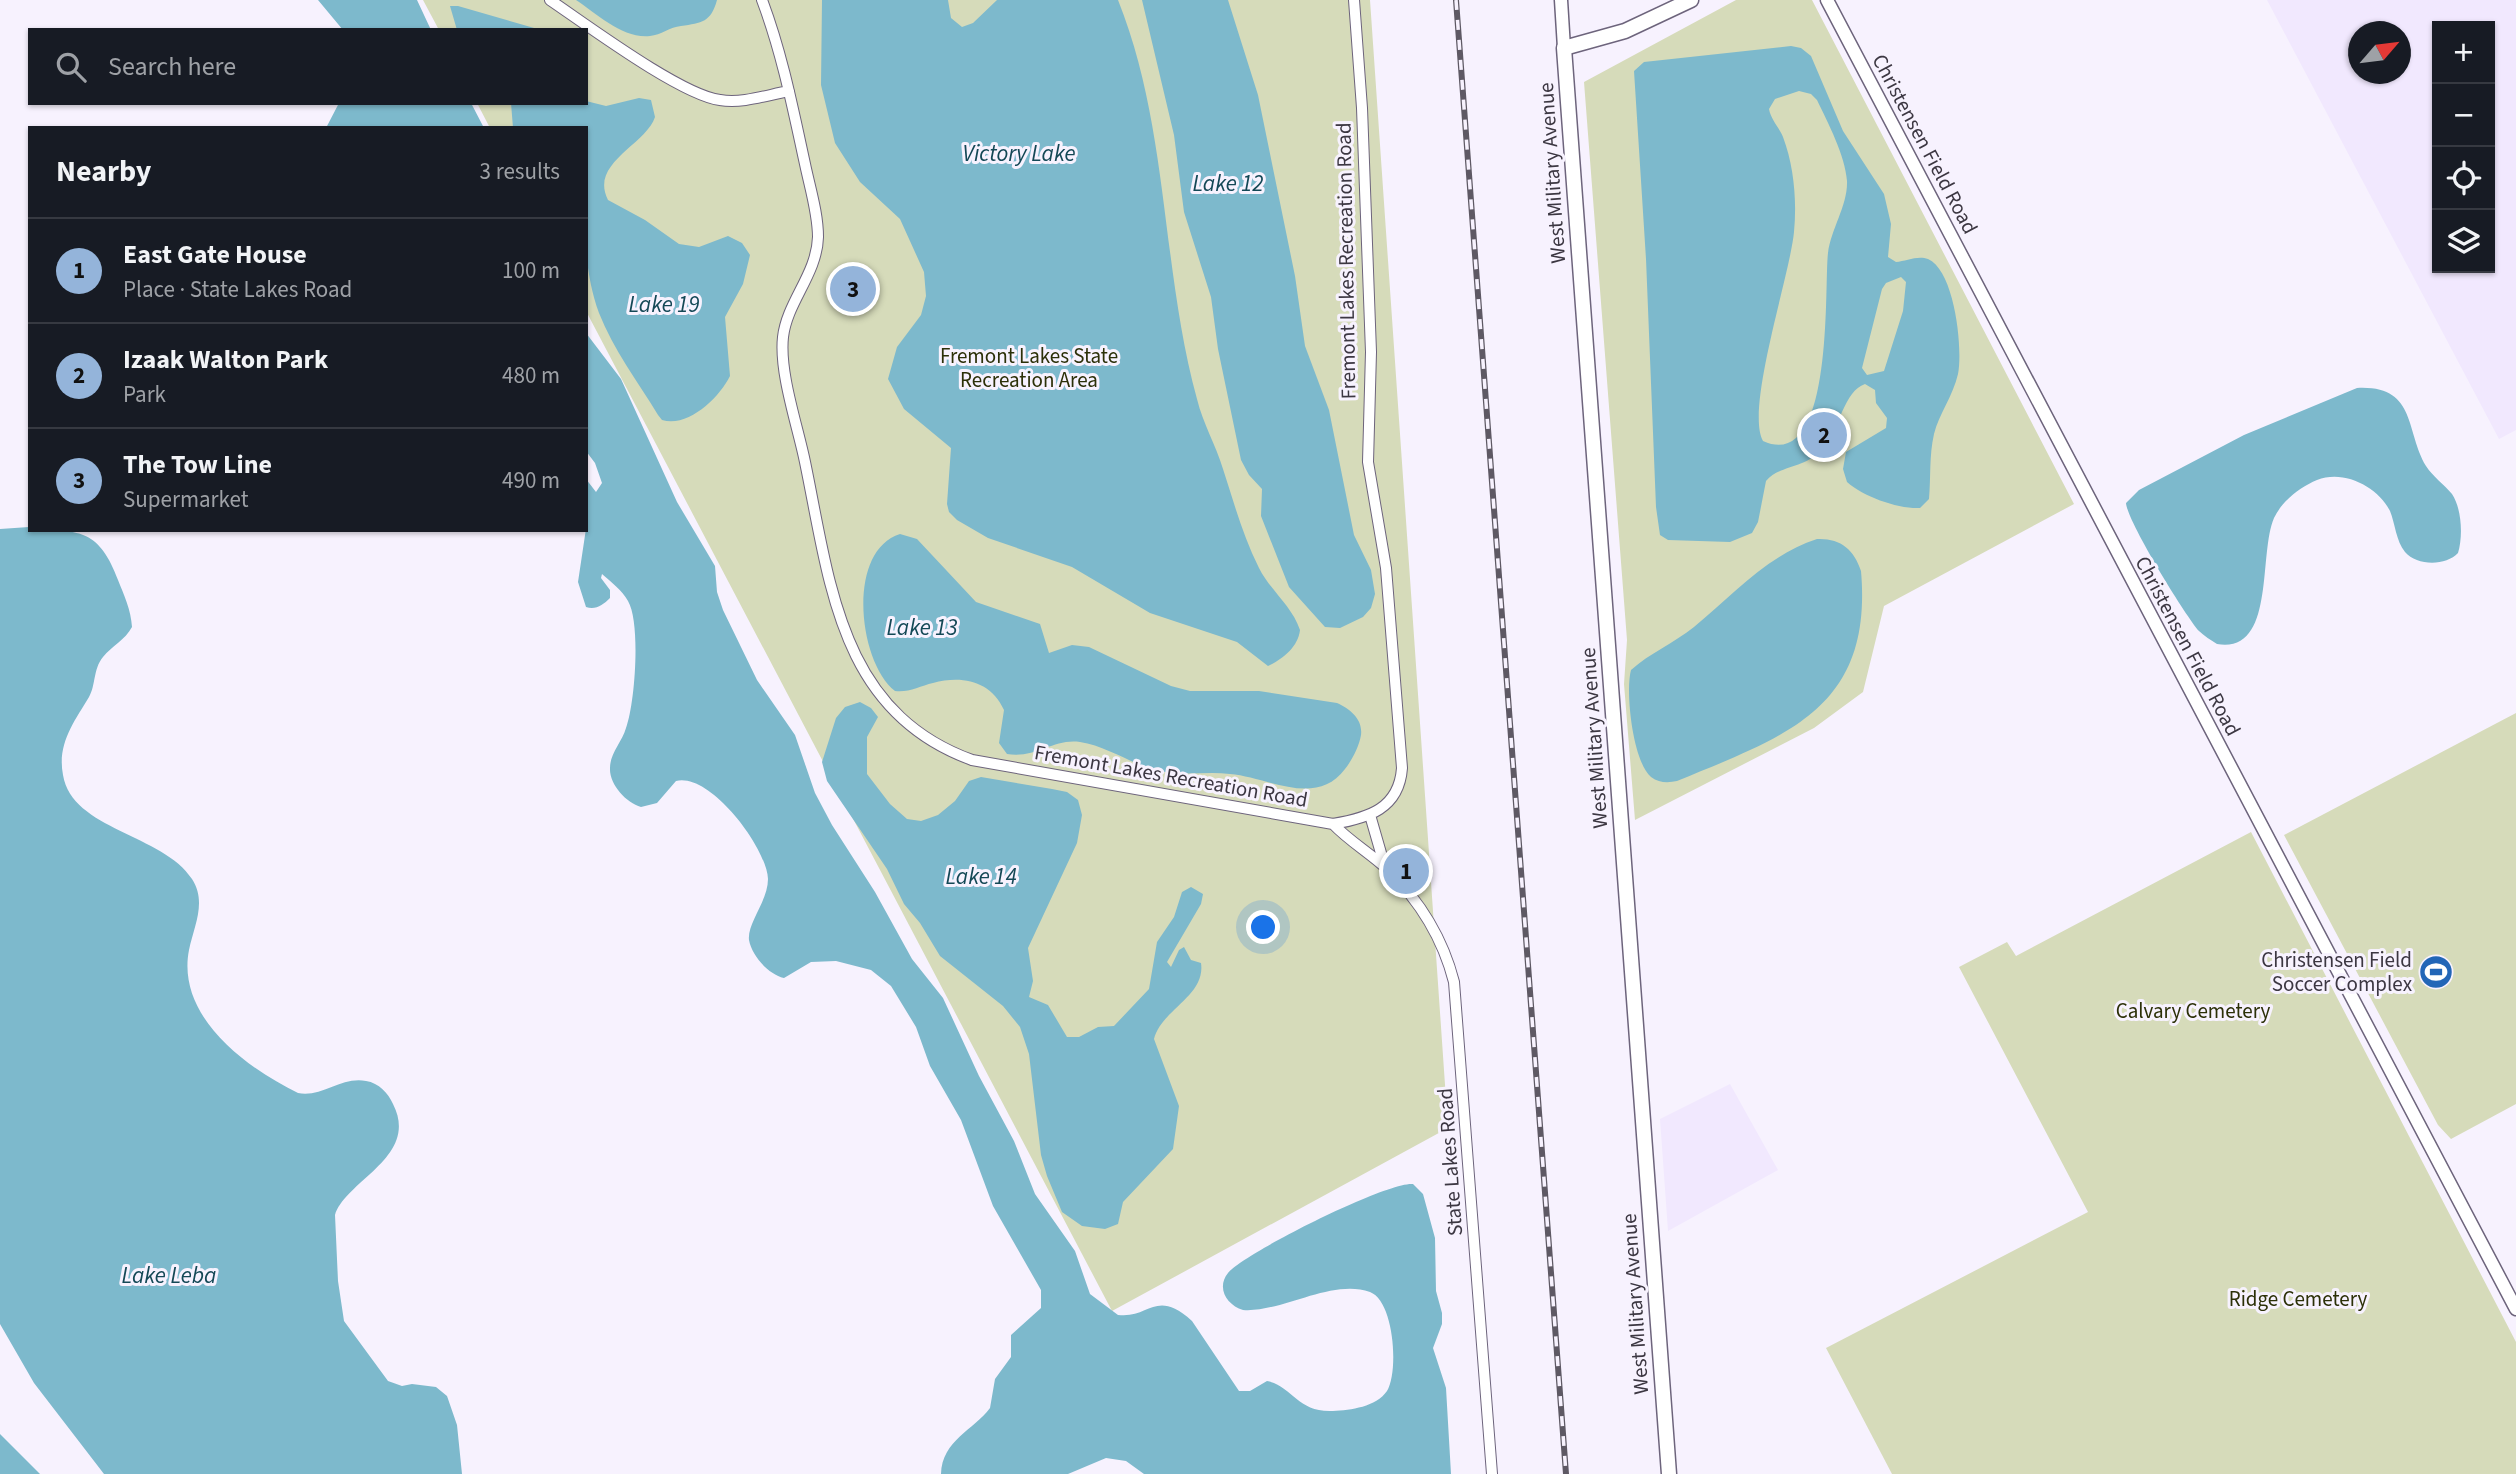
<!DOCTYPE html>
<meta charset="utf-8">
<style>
body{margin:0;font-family:"Source Sans 3",sans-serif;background:#242831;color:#f1f3f6}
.controls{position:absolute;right:21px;top:21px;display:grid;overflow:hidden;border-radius:0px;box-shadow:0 2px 5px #0004}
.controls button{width:63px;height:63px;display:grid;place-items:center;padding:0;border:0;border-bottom:2px solid #363941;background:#171b24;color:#f1f3f6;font:35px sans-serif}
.compass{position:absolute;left:2348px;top:21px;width:63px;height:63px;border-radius:50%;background:#171b24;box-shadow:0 2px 5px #0004;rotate:62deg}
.you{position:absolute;left:1264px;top:928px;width:24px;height:24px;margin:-18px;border:5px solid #fff;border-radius:50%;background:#1a73e8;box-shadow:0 0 0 10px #1a73e833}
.badge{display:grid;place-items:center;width:46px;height:46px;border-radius:50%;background:#94b4da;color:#111;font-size:23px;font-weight:700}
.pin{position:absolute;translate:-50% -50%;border:4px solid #fff;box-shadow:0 2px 7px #0006}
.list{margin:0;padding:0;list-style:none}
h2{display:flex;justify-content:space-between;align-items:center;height:91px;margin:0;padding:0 28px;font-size:30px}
h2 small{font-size:23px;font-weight:400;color:#9ea1a6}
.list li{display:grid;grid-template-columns:46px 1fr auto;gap:21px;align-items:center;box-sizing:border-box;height:105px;padding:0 28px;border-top:2px solid #363941}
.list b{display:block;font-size:26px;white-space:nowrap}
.list p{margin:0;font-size:23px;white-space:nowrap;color:#9ea1a6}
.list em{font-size:23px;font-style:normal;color:#9ea1a6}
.icon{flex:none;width:38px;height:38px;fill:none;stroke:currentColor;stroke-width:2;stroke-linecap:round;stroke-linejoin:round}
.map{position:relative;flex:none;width:2516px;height:1474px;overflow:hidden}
.search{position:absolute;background:#171b24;box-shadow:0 2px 5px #0004;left:28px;top:28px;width:560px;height:77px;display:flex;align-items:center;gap:18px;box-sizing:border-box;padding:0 24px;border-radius:0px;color:#9ea1a6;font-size:26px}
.panel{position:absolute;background:#171b24;box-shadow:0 2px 5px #0004;left:28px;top:126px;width:560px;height:406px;border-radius:0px}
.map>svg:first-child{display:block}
</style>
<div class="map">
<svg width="2516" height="1474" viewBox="0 0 2516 1474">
<rect width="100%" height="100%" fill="#f7f2fe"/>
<path fill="#f1e8fe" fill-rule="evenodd" d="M2267,0H2516V430L2499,439ZM2437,26H2490V268H2437ZM2358,32H2400V74H2358Z
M1730,1084L1778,1170L1668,1231L1660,1119Z"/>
<path fill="#d6dbba" d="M423,0H1370L1448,1128L1112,1311L586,311V128H490L477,103H586V30H439Z
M1736,0H1812L2074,504L1884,606L1863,692L1814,728L1635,820L1624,684L1627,640L1584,82Z
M2516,713V1104L2451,1139L2438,1125L2284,835Z
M2251,832L2516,1342V1474H1892L1826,1348L2088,1212L1959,967L2007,942L2016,956Z"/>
<path fill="#7db9cc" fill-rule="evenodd" d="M318,0H417L431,30H343Z
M576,0H717C711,22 702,23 681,26C670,27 661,35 650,36C623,39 597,14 576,0Z
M822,0H948L951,18L962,27L973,23L997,0H1118C1169,127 1161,268 1197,399C1203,424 1216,445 1223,469C1234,503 1243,536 1259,568C1270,590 1292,606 1300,630C1298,647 1283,659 1268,666L1237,642L1150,613L1072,567L988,538L957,520L949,512L947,504L951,448L904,409L888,379L897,347L921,315L926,296L924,272L900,219L860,182L835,143L821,85Z
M1142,0H1228L1258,95L1295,276L1305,346L1329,410L1354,535L1371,570L1375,594L1371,608L1363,617L1340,628L1325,627L1289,587L1261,516L1262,489L1249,475L1241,460L1218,349L1211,297L1184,212L1174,135Z
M450,6H458L541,30H457Z
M1791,46L1801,48L1811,56L1843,131L1884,194L1891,224L1888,257L1896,262C1906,261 1918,255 1928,259C1955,271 1963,349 1958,374C1953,396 1939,414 1934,434C1929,456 1931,477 1929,499L1920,508C1898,509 1864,497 1847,482L1843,469L1846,452L1886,428L1887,418L1876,403L1875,390L1865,384C1844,391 1839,429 1825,446C1806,470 1780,464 1766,481L1758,522L1752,533L1730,542L1668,540L1660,535L1656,507L1646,259L1634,71L1644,62ZM1799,91L1811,94L1817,100C1828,123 1845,155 1847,181C1848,205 1831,229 1828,253C1824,285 1835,474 1763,441C1745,409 1790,275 1794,232C1797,201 1794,166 1783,137C1779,127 1771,120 1769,109L1775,99ZM1901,277L1906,282L1903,311L1884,371L1867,375L1862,368L1882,289L1886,283Z
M639,98L651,100L655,117C646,145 589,163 608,200L645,220L679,244L699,247L728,236L742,243L750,255L743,284L725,317L730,376C719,398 688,428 662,420L658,415C638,382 613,349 599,313C578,256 586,188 586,128H513L511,103L586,101L606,106Z
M339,103H471L484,128H326Z
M586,333L621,379L677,502L715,566L717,592L723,610L757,680L795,735L815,793L832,825L875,892L912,959L943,998L979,1076L1014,1141L1035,1194L1075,1251L1090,1294L1118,1315C1150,1319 1155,1288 1192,1321L1239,1391H1250L1267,1381C1292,1386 1298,1413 1333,1411C1351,1410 1376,1407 1387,1391C1399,1371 1394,1301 1370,1292C1332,1278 1281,1313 1243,1310C1227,1305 1216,1288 1228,1273C1244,1253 1388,1181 1413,1184L1423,1194L1435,1238L1436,1291L1442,1313V1324L1433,1348L1446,1388L1451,1474H1144L1126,1461L1106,1458L1068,1474H941C942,1440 974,1430 990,1408L995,1379L1011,1357V1335L1041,1308V1290L993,1206L961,1120L930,1066L916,1027L891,986L871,970L836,961L811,962L784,978C768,974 752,956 749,940C747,923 768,901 768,879C767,848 710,772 676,781L657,803L641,807C626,803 609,784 610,768C610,753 622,742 626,728C635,704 641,623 628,601C622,590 611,582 602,574L601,578L610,590V598C603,605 596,610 586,607L578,582L587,522L586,479L596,492L602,483L595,463L586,451Z
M2357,388C2417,385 2405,431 2426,466C2433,477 2444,484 2452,494C2462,509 2463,537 2458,553C2446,566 2417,566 2405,552C2396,541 2395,523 2390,511C2378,487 2344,469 2317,480C2300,487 2282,501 2274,518C2258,555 2276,654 2217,644C2211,640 2204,636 2199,631C2185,615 2127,521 2126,503L2139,490L2244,435Z
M29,527L30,530C79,530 99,529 118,580C124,595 131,610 132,627C125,640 112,646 103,657C93,669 96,685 89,697C74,722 57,744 63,775C72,830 163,834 192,879C207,902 194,926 189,950C176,1017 247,1068 298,1093C321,1098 342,1076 366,1081C379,1083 388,1093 393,1104C420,1157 346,1180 335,1215L338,1281L344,1321L388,1381L402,1386L412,1384L436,1387L447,1396L457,1425L462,1474H104L34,1383L0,1324V529Z
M900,534L917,539L976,602L1040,624L1049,653L1072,645L1089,647L1171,686L1190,691H1259L1337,703C1350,709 1363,719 1361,735C1359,747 1352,760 1345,769C1316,808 1268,777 1230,774C1205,771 1180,777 1155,770C1130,763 1106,746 1080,742C1054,738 1035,759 1007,754L999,743L1004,710C991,681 962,675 933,683C920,686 908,693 895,691C858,662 846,551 900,534Z
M1817,539C1840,538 1854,549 1861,571C1873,709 1786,736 1677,781C1668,783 1659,783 1651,777C1633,762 1625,692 1631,670C1650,653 1674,643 1694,627C1734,594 1766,556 1817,539Z
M860,702L871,708L878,717L867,737V774L890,804L907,819L921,821L938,815L955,801L969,781L981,777L1052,789L1067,792L1078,800L1082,815L1077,843L1028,948L1033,981L1029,997L1048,1005L1067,1037H1079L1098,1027L1114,1026L1149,989L1157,942L1174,917L1182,892L1191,887L1203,894L1201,904L1167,962L1171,967L1179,950L1184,947L1191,960L1201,963C1206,996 1161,1010 1154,1039L1179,1106L1173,1149L1123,1202L1118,1224L1105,1229L1082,1226L1062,1212L1047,1176L1041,1155L1029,1054L1020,1027L1003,1006L940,956L920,923L904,904L887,869L827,781L822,762L836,718L845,707Z
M0,1434L40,1474H0Z"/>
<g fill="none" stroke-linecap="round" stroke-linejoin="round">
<g stroke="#6d647c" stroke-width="12">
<path id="minor" d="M550,0C587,25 681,95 720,100C742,104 767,95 789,91
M762,0C782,53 793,109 805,164C810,188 818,213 818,237C817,274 787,302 783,337C779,373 798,427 805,462C830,582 839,712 972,760L1333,824C1368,818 1399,809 1402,768L1386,568L1368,462L1371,352L1362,108L1354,0
M1370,815L1385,867
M1333,824C1349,841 1370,853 1387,869C1419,900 1443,939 1454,982L1492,1474"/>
</g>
<g stroke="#6d647c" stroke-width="15">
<path id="tertiary" d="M1561,0L1564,48
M1827,0L2516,1309"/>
</g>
<g stroke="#6d647c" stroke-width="17">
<path id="secondary" d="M1669,1474L1564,48L1625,31L1691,0"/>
</g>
<use href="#minor" stroke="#fff" stroke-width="10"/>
<use href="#tertiary" stroke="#fff" stroke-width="12"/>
<use href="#secondary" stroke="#fff" stroke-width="14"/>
<g stroke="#5e5964" stroke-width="6">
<path id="rail" d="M1456,0L1566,1474"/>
</g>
<use href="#rail" stroke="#f7f2fe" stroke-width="3.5" stroke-dasharray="10" stroke-linecap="butt"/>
</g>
<defs>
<g id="stadium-disc" transform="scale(1.75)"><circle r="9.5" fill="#2266b7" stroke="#f7f2fe"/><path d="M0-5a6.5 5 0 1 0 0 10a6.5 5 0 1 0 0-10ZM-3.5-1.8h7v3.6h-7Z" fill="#fff"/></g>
</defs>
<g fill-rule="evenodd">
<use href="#stadium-disc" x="2436" y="972"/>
</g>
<g text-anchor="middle" stroke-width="6" stroke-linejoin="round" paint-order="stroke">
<g font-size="21" fill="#3c3742" stroke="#f7f2fe">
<text transform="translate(1925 144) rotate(62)" y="7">Christensen Field Road</text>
<text transform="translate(1552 173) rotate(-94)" y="7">West Military Avenue</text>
<text transform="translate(1346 261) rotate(-91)" y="7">Fremont Lakes Recreation Road</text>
<text transform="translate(2188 646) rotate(62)" y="7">Christensen Field Road</text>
<text transform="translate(1594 738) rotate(-94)" y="7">West Military Avenue</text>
<text transform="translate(1171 776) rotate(10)" y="7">Fremont Lakes Recreation Road</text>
<text transform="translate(1450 1162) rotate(-94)" y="7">State Lakes Road</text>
<text transform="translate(1635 1304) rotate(-94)" y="7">West Military Avenue</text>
</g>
<g font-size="21" fill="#2c3008" stroke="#f7f2fe">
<text x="1029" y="363">Fremont Lakes State<tspan x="1029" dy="24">Recreation Area</tspan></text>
<text x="2193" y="1018">Calvary Cemetery</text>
<text x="2298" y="1306">Ridge Cemetery</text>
</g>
<g font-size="21" fill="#3c3742" stroke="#f7f2fe" text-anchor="end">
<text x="2412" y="967">Christensen Field<tspan x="2412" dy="24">Soccer Complex</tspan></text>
</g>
<g font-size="23" font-style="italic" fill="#144856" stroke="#f7f2fe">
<text x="1019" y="161">Victory Lake</text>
<text x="1228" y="191">Lake 12</text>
<text x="664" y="312">Lake 19</text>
<text x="922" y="635">Lake 13</text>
<text x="981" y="884">Lake 14</text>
<text x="169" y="1283">Lake Leba</text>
</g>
</g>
</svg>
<div class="controls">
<button>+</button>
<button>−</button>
<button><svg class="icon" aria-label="locate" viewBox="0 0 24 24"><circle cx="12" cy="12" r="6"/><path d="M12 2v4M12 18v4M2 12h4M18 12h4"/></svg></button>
<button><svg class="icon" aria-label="layers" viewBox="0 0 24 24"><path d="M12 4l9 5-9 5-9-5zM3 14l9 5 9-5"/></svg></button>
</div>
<svg class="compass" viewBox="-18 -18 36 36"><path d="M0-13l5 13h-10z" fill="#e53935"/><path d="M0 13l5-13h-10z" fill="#9ea1a6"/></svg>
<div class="you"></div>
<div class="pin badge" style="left:1406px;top:871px">1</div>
<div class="pin badge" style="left:1824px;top:435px">2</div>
<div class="pin badge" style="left:853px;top:289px">3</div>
<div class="search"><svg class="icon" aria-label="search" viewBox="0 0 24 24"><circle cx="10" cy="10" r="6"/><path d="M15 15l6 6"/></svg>Search here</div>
<section class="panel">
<h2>Nearby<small>3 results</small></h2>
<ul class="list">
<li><span class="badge">1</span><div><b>East Gate House</b><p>Place · State Lakes Road</p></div><em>100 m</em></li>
<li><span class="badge">2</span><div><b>Izaak Walton Park</b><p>Park</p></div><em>480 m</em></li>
<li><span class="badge">3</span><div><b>The Tow Line</b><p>Supermarket</p></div><em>490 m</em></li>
</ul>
</section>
</div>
